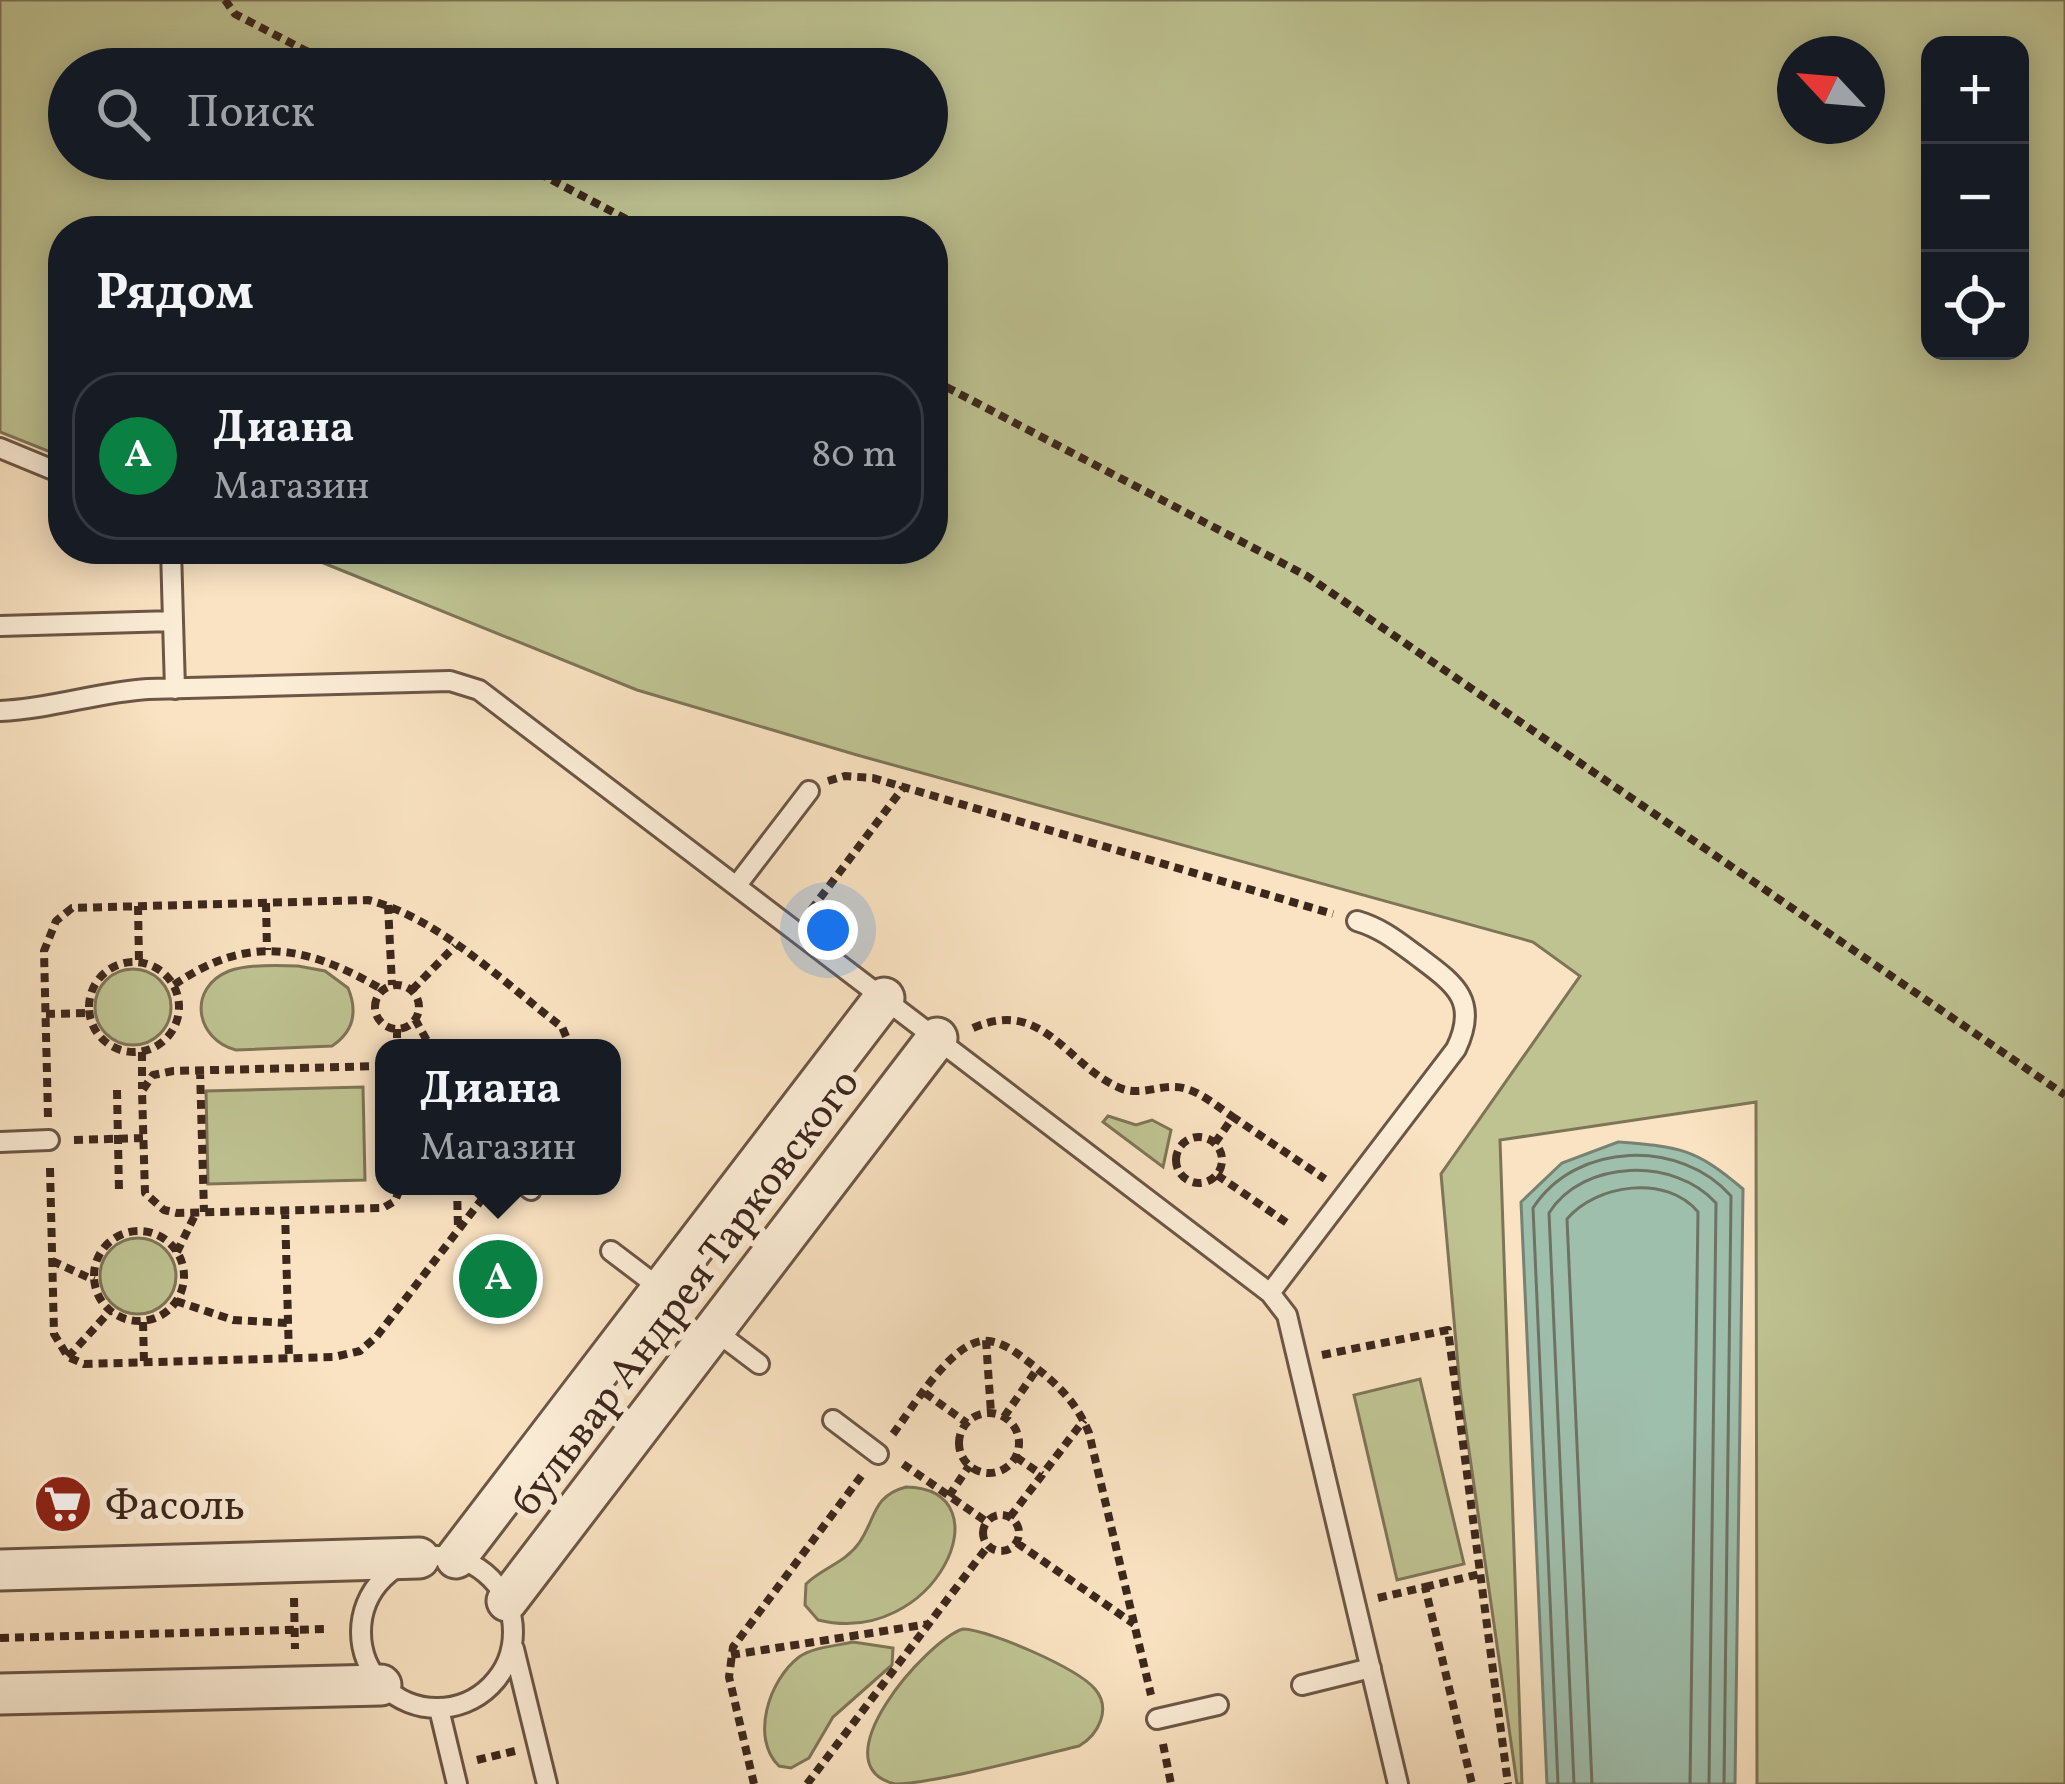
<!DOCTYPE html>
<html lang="ru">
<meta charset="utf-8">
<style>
body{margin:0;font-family:Vollkorn,serif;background:#242831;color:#f1f3f6}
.controls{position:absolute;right:36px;top:36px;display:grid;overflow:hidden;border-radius:24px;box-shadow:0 6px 30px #0003}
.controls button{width:108px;height:108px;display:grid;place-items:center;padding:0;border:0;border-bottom:3px solid #363941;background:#171b24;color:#f1f3f6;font:60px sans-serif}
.compass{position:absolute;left:1777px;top:36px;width:108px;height:108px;border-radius:50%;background:#171b24;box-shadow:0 6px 30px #0003;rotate:296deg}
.you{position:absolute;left:828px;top:930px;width:42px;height:42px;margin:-30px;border:9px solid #fff;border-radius:50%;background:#1a73e8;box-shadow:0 0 0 18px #1a73e833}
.badge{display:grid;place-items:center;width:78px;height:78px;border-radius:50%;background:#0b8043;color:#fff;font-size:39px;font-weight:700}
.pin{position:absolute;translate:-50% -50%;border:6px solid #fff;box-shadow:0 3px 12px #0006}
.popup{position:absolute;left:375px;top:1039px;width:246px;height:156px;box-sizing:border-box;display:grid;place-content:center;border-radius:24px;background:#171b24;filter:drop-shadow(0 3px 9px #0005);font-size:39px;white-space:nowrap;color:#9ea1a6}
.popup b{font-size:45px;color:#f1f3f6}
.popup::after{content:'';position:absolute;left:50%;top:100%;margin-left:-24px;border:24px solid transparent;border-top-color:#171b24}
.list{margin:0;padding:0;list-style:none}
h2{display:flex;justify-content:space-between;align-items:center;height:156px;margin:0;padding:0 48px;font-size:51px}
h2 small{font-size:39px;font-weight:400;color:#9ea1a6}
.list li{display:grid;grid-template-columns:78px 1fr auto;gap:36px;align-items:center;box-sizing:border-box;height:168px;margin:0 24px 24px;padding:0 24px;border:3px solid #363941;border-radius:48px}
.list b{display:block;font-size:45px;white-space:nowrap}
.list p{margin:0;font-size:39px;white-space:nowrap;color:#9ea1a6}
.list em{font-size:39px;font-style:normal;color:#9ea1a6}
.icon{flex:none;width:66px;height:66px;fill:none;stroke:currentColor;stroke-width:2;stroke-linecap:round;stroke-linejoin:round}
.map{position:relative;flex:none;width:2065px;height:1784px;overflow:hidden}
.search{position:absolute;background:#171b24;box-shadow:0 6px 30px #0003;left:48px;top:48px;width:900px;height:132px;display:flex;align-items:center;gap:30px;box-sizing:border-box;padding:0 42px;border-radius:66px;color:#9ea1a6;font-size:45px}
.panel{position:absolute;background:#171b24;box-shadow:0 6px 30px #0003;left:48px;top:216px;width:900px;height:348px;border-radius:48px}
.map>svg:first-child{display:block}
</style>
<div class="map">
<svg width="2065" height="1784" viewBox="0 0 2065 1784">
<rect width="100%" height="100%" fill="#fae3c2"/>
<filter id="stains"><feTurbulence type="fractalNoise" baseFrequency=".00167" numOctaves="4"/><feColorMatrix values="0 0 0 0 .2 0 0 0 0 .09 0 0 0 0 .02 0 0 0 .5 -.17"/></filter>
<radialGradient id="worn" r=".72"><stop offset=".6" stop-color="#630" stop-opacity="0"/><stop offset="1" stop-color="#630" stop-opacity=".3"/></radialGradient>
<path fill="#bfc392" stroke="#7e7557" stroke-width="3" fill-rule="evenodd" d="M0,0H2065V1784H1757L1756,1102L1500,1140L1522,1784H1517L1460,1388L1441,1174L1580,976L1533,942L857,755L637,690L289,549H933V231H63V457L0,432ZM1930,45H2020V351H1930ZM1867,54V126H1795V54ZM927,69V159H69V69Z
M298,966L325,971L348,988C358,1012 353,1032 332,1046L236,1050C195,1039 187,988 229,971C248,964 278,965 298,966Z
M95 1007a38 38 0 1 1 76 0a38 38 0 1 1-76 0Z
M363,1087L365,1180L208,1184L206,1091Z
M1108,1116L1136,1125L1152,1120L1171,1130L1163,1167L1103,1122Z
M100 1276a38 38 0 1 1 76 0a38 38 0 1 1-76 0Z
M1420,1379L1464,1564L1397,1580L1354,1395Z
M906,1487C1009,1489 935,1649 818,1620L805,1605L806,1584C822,1568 845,1563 859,1543C876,1519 872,1496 906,1487Z
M963,1629C990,1630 1077,1668 1095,1689C1112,1709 1098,1735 1079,1746C1038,1756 931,1784 895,1784C817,1765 927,1640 963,1629Z
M853,1642L893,1648L892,1665L833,1717L809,1758L791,1768L779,1766C750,1738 769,1680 799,1657C813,1647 836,1646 853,1642Z"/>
<path fill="#9fbfad" stroke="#778273" stroke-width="3" d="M1618,1142C1680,1147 1695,1148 1743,1189L1735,1784H1547L1521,1202L1562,1163Z"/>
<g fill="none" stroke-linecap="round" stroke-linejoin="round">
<path stroke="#6e7364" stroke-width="3" d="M1558,1784L1533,1208C1576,1141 1681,1139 1731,1196L1724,1784
M1574,1784L1549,1213C1583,1159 1675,1157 1716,1203L1709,1784
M1592,1784L1567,1219C1596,1184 1667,1174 1698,1212L1690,1784"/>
<g stroke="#6c5646" stroke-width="24">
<path id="lane" d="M0,448L63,474
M171,549L173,621
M0,626L173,621L175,689
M0,711C51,709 98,692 148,689L450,681L479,690L1270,1293L1287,1315L1398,1784
M737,885L809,791
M0,1142L49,1140
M526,1186L531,1190
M611,1251L661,1289
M1270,1293L1456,1049C1480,999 1453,983 1416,955C1397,941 1381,928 1357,921
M714,1330L759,1364
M833,1420L878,1454
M361 1632a76 76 0 1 1 152 0a76 76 0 1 1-152 0Z
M514,1649L547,1784
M1302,1685L1371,1668
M439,1709L457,1784
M1157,1719L1218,1705"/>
</g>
<g stroke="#6c5646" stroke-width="45">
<path id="street" d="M456,1558L884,998
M0,1570L419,1558
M507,1601L937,1038
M0,1694L381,1685"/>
</g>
<path stroke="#3c271c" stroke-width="8" stroke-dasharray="9 6" stroke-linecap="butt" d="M225,0L235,14L341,69
M512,159L649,231
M933,380L1307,576L2065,1095
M828,781L845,776L873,778L1333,914
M266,903L267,950
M388,905L392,985
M138,906L139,962
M811,910L903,788
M89 1007a45 45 0 1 1 90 0a45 45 0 1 1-90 0Z
M174,985C249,933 308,946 383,990
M375 1007a22 22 0 1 1 44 0a22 22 0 1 1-44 0Z
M412,990L455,946
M46,1014L89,1013
M415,1019L431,1048
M973,1028C1043,997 1066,1065 1120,1088C1139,1096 1156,1086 1176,1087C1197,1088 1216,1106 1233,1117
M397,1029V1048
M142,1052V1089
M384,1066L173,1071L153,1075L142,1091L145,1193L164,1210L177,1213L383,1208L395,1201L401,1186
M200,1070L204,1212
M117,1090L119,1191
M48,1117L44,951L56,921L72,908L368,900C438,917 505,984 562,1027L571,1048
M1176 1160a23 23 0 1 1 46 0a23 23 0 1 1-46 0Z
M74,1140L143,1138
M1215,1143L1233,1117L1325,1179
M50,1168L54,1334L68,1357L84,1364L334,1357L360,1351L377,1336L492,1186
M1217,1175L1290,1225
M457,1186L458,1229
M285,1210L289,1358
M94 1276a45 45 0 1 1 90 0a45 45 0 1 1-90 0Z
M177,1252L196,1213
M52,1261L94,1280
M176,1301L233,1320L288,1323
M143,1322L144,1362
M986,1340L991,1413
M1322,1355L1448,1330L1508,1784
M68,1357L110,1311
M925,1393L967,1423
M959 1443a30 30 0 1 1 60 0a30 30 0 1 1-60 0Z
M1004,1417L1037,1369
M893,1434C912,1409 954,1336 989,1341C1005,1343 1018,1354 1030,1363C1056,1383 1076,1401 1089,1433L1151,1695
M1016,1457L1042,1475
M903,1464L987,1522
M949,1496L969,1466
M983 1533a18 18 0 1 1 36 0a18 18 0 1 1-36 0Z
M1010,1517L1084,1420
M1017,1543L1134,1624
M1425,1587L1480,1574
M294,1598L295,1649
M1378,1598L1425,1587L1472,1784
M0,1638L324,1629
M731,1655L929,1624
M1163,1744L1171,1784
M477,1760L515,1751
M754,1784L729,1677L733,1647L862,1475
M807,1784L988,1546"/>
<use href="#lane" stroke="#fcedd7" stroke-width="18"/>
<use href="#street" stroke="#fcedd7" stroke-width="39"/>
</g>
<defs>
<g id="supermarket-disc" transform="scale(3)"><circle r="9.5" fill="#8f2418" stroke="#fcedd7"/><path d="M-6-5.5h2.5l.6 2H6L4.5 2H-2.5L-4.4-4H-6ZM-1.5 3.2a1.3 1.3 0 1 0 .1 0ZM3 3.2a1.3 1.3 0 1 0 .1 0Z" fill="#fff"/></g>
</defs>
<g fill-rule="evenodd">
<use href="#supermarket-disc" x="63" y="1504"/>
</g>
<g text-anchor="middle" stroke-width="12" stroke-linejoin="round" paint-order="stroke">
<g font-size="42" fill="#3c271c" stroke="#fcedd7">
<text transform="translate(684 1291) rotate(-53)" y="15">бульвар Андрея Тарковского</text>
</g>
<g font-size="42" fill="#3c271c" stroke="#fcedd7" text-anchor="start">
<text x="105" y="1519">Фасоль</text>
</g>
</g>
<rect width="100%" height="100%" filter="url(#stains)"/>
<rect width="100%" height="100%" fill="url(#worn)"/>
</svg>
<div class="controls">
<button>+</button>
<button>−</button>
<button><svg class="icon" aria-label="locate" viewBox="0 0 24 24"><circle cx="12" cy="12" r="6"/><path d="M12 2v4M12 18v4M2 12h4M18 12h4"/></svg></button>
</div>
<svg class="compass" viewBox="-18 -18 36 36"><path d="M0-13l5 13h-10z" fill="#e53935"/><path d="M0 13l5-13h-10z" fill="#9ea1a6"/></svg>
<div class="you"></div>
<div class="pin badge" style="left:498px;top:1279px">A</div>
<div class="popup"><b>Диана</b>Магазин</div>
<div class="search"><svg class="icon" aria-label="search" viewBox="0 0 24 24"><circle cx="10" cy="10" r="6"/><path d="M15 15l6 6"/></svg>Поиск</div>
<section class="panel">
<h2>Рядом<small></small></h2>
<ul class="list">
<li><span class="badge">A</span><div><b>Диана</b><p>Магазин</p></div><em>80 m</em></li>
</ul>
</section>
</div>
